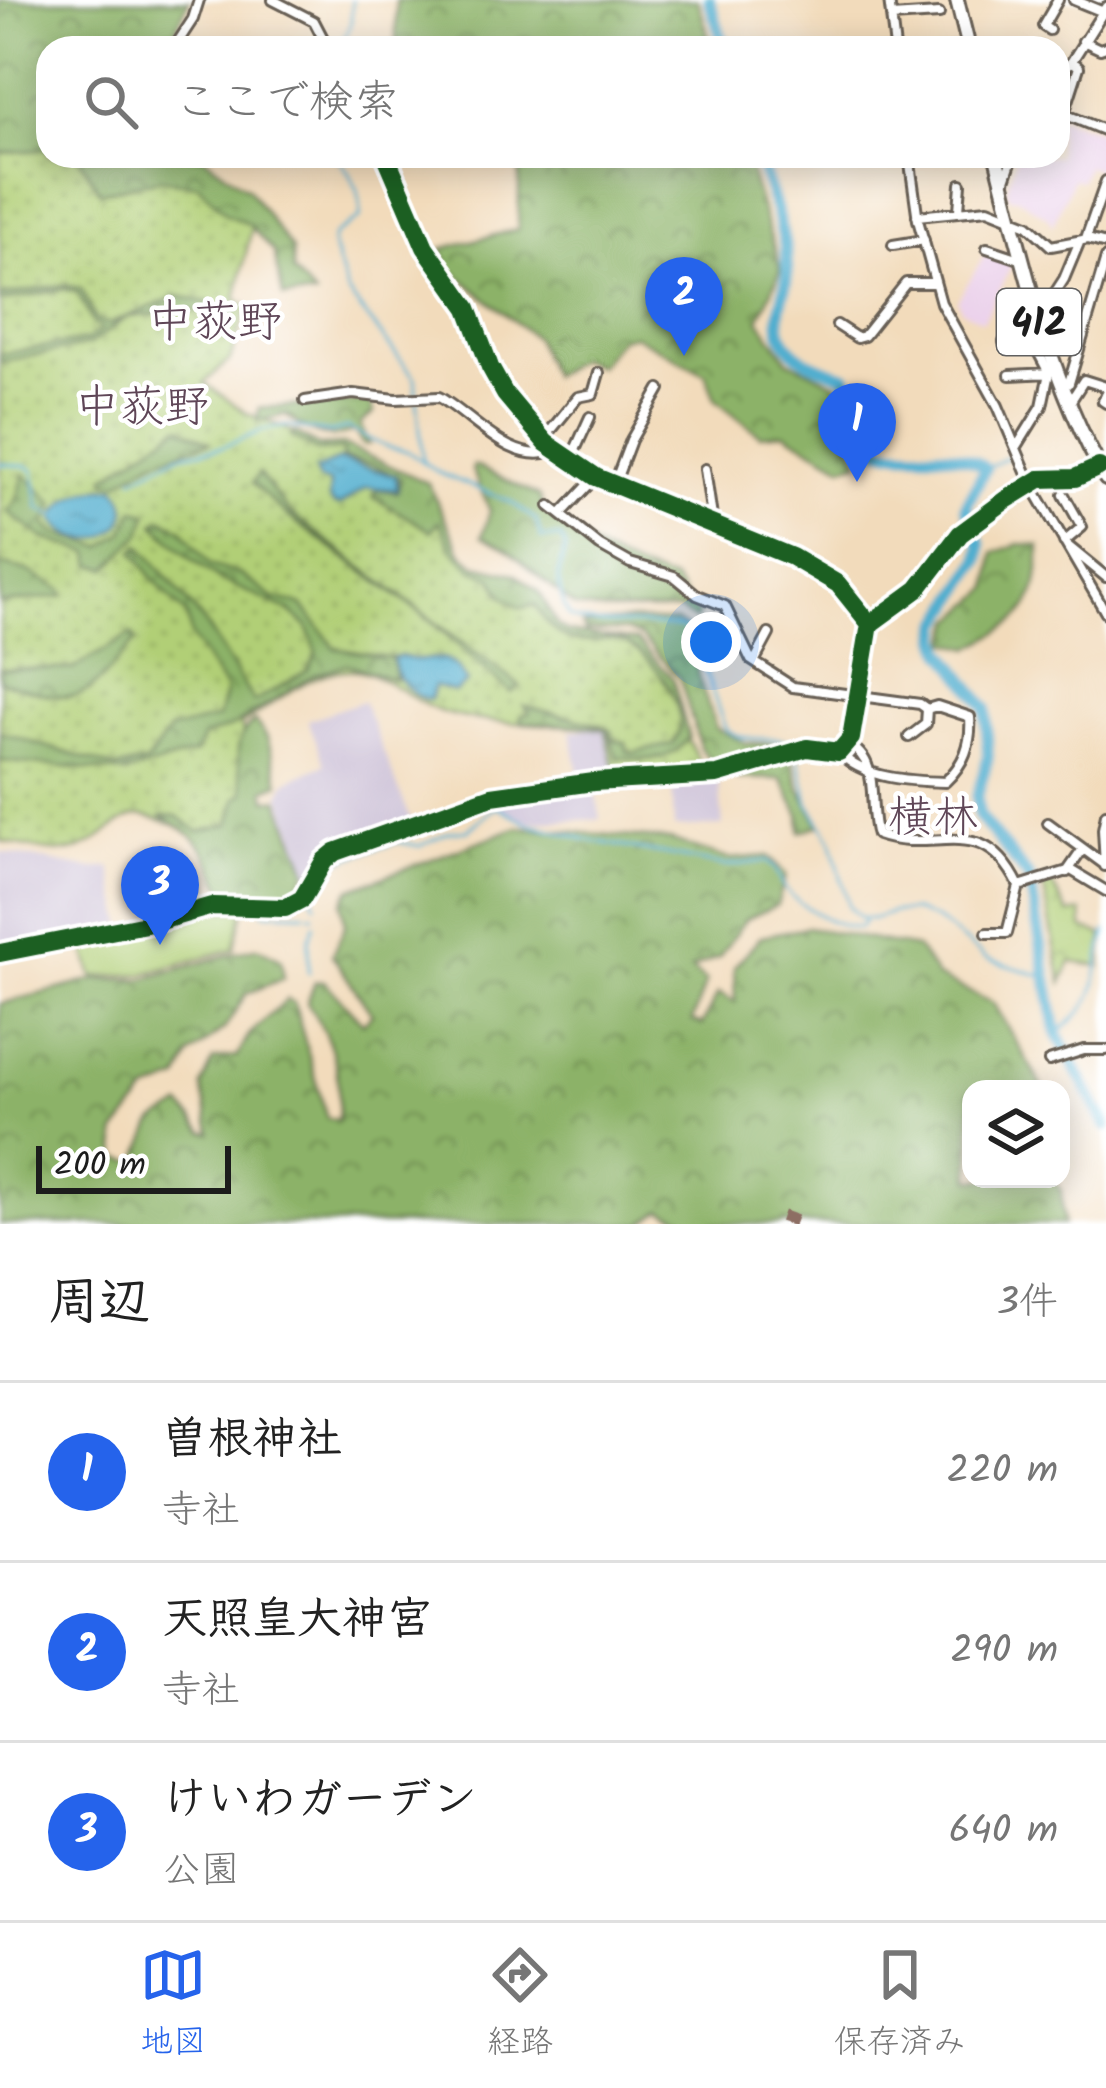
<!DOCTYPE html>
<html lang="ja">
<meta charset="utf-8">
<style>
body{margin:0;font-family:Kalam,"Klee One",sans-serif;background:#f2f2f2;color:#222}
.controls{position:absolute;right:36px;bottom:36px;display:grid;overflow:hidden;border-radius:24px;box-shadow:0 6px 30px #0003}
.controls button{width:108px;height:108px;display:grid;place-items:center;padding:0;border:0;border-bottom:3px solid #e0e0e0;background:#fff;color:#222;font:60px sans-serif}
.scale{position:absolute;left:36px;bottom:30px;width:195px;box-sizing:border-box;padding-left:12px;border:6px solid #1c1c1c;border-top:0;font-size:33px;line-height:42px;white-space:nowrap;color:#1c1c1c;-webkit-text-stroke:9px #fff;paint-order:stroke}
.you{position:absolute;left:711px;top:642px;width:42px;height:42px;margin:-30px;border:9px solid #fff;border-radius:50%;background:#1a73e8;box-shadow:0 0 0 18px #1a73e833}
.badge{display:grid;place-items:center;width:78px;height:78px;border-radius:50%;background:#2563eb;color:#fff;font-size:39px;font-weight:700}
.pin{position:absolute;translate:-50% -99px;filter:drop-shadow(0 3px 6px #0008)}
.pin::after{content:'';position:absolute;top:63px;width:42px;height:36px;background:inherit;clip-path:polygon(0 0,100% 0,50% 100%)}
.list{margin:0;padding:0;list-style:none}
h2{display:flex;justify-content:space-between;align-items:center;height:156px;margin:0;padding:0 48px;font-size:51px}
h2 small{font-size:39px;font-weight:400;color:#767676}
.list li{display:grid;grid-template-columns:78px 1fr auto;gap:36px;align-items:center;box-sizing:border-box;height:180px;padding:0 48px;border-top:3px solid #e0e0e0}
.list b{display:block;font-size:45px;white-space:nowrap}
.list p{margin:0;font-size:39px;white-space:nowrap;color:#767676}
.list em{font-size:39px;font-style:normal;color:#767676}
.icon{flex:none;width:66px;height:66px;fill:none;stroke:currentColor;stroke-width:2;stroke-linecap:round;stroke-linejoin:round}
.map{position:relative;flex:none;width:1106px;height:1224px;overflow:hidden}
.search{position:absolute;background:#fff;box-shadow:0 6px 30px #0003;left:36px;right:36px;top:36px;height:132px;display:flex;align-items:center;gap:30px;box-sizing:border-box;padding:0 42px;border-radius:36px;color:#767676;font-size:45px}
.sheet{height:696px;background:#fff}
nav{display:flex;justify-content:space-around;align-items:center;box-sizing:border-box;height:168px;border-top:3px solid #e0e0e0;background:#fff;font-size:33px;color:#767676}
nav a{display:grid;justify-items:center;gap:6px}
nav .on{color:#2563eb}
.map>svg:first-child{display:block}
</style>
<div class="map">
<svg width="1106" height="1224" viewBox="0 0 1106 1224">
<defs>
<pattern id="grass-dots" width="8" height="8" patternUnits="userSpaceOnUse" patternTransform="scale(3)"><rect width="8" height="8" fill="#b1cf76"/><path d="M2 2h.1M6 6h.1" fill="none" stroke="#98b166" stroke-width="1.8" stroke-linecap="round"/></pattern>
<pattern id="forest-crowns" width="20" height="18" patternUnits="userSpaceOnUse" patternTransform="scale(3)"><rect width="20" height="18" fill="#8cb267"/><path d="M2 6a3 3 0 1 1 6 0M12 15a3 3 0 1 1 6 0" fill="none" stroke="#729054"/></pattern>
<pattern id="park-crowns" width="20" height="18" patternUnits="userSpaceOnUse" patternTransform="scale(3)"><rect width="20" height="18" fill="#b1cf76"/><path d="M2 6a3 3 0 1 1 6 0M12 15a3 3 0 1 1 6 0" fill="none" stroke="#98b166"/></pattern>
<pattern id="water-ripples" width="26" height="14" patternUnits="userSpaceOnUse" patternTransform="scale(3)"><rect width="26" height="14" fill="#51aecf"/><path d="M2 4q2-2 4 0t4 0M15 11q2-2 4 0t4 0" fill="none" stroke="#428da7"/></pattern>
</defs>
<rect width="100%" height="100%" fill="#fff"/>
<filter id="ink" filterUnits="userSpaceOnUse"><feTurbulence type="fractalNoise" baseFrequency=".00833" numOctaves="2"/><feDisplacementMap in="SourceGraphic" scale="24" xChannelSelector="R" yChannelSelector="G"/><feConvolveMatrix kernelMatrix="1 2 1 2 8 2 1 2 1" color-interpolation-filters="sRGB"/></filter>
<filter id="wash" filterUnits="userSpaceOnUse"><feTurbulence type="fractalNoise" baseFrequency=".004" numOctaves="4" result="noise"/><feDisplacementMap in="SourceGraphic" scale="48" xChannelSelector="R" yChannelSelector="G"/><feGaussianBlur stdDeviation="2.7" result="paint"/><feColorMatrix in="noise" values="0 0 0 0 0 0 0 0 0 0 0 0 0 0 0 0 0 1.4 0 .05"/><feComposite in="paint" operator="in"/></filter>
<g filter="url(#wash)">
<rect width="100%" height="100%" fill="#f2dbbb"/>
<path fill="#ebd1eb" d="M1058,117L1106,133V173L1087,166L1081,181L1073,179L1052,226L1049,218L1018,198L1009,197L1007,188L1017,156H1058Z
M988,250L1015,259L983,321L962,310L957,301Z"/>
<path fill="#cbbfd5" d="M363,701L412,822L321,859L311,876L280,794L287,781L325,764L308,720Z
M600,729L605,730L617,778L580,779L571,731Z
M719,780L723,826L674,828L672,783Z
M594,785L601,819L527,822L497,805L496,799Z
M0,852L92,869L111,867L124,925L0,949Z"/>
<path fill="url(#grass-dots)" stroke="#667649" stroke-width="3" d="M0,0L48,48V156L183,157L256,208L236,299L248,306L230,360L204,383L248,414L283,427L321,451L345,448L422,485L449,537L474,568L513,577L556,627L567,634L583,640L620,639L634,643L670,679L686,736L704,770L617,778L605,730C553,721 499,727 448,714C415,706 379,667 347,670C308,672 272,705 241,725L267,806L304,888C287,908 255,900 230,901C214,856 209,835 160,820C151,817 141,813 132,817C112,824 98,845 75,850C53,856 22,845 0,841Z"/>
<path fill="url(#forest-crowns)" stroke="#546742" stroke-width="3" d="M0,0H189L167,48H48V149L0,153Z
M396,0H698L712,48H396Z
M78,156H203L248,189L292,250L293,272L315,296L283,297L274,252L248,224L227,215L199,185L161,179L100,192Z
M520,156H745L781,270L759,319L788,360L837,384L846,428L859,461L843,466L785,433L760,435L715,399L706,374L634,335L620,338L598,366L578,359L551,376L535,338L451,270L441,249L518,229Z
M62,285L81,288L96,320L109,324L178,296L239,309L236,313L189,311L127,317L89,345L0,362V354L87,340L101,329L93,324L77,292L63,289L0,302V296Z
M370,401L374,413L360,424L369,444L363,445L354,431C325,444 307,431 285,415L257,421L259,408Z
M180,426L210,442L152,461L118,483L108,482L105,477Z
M295,432L318,446L344,445L428,483L461,552L476,565L515,574L539,591L557,625L567,632L637,641L673,679L689,737C671,763 646,761 617,757L608,732L600,727L520,722L521,716L529,713L524,706L598,724L612,731L614,740L626,743L627,751L633,753L673,744C675,738 680,732 680,726C682,699 654,661 632,647C600,625 571,668 535,605L521,608L504,597L492,577L473,570L452,549L439,521L431,531L373,497L377,489L397,492L401,479L374,465L342,458L343,450L316,451L291,436Z
M474,465L540,497L543,508L593,547L635,568L674,581L698,615L695,620L679,610L604,611L575,607L507,549L482,536L490,511L472,470Z
M24,474L54,503L46,524L54,533L103,547L123,533L135,509L148,514L141,534L108,568L93,565L91,553L43,538L8,512L17,500Z
M259,474L289,512L520,686L511,693L429,619L286,515L252,483Z
M161,518L182,529L210,565L242,575L273,598L302,605L335,648L392,658L396,680L347,664L313,675L234,726L203,737L196,753L128,773L0,761V732L116,768L146,763L170,730L218,718L226,690L191,636L187,616L153,579L134,551L140,545L204,622L254,702L308,670L317,653L307,626L289,611L219,579L189,557L155,524Z
M1019,544L1040,546C1040,609 1026,618 971,648L948,642L954,620L990,588L994,553Z
M0,564L27,571L62,590L63,596L0,604Z
M632,620L676,622L689,629L698,676L716,728L746,743L788,745L800,788L820,825L801,832L800,815L782,779L737,778L731,764L717,767L701,750L680,679L641,637L627,631H585L582,625Z
M131,634L136,640C121,656 100,687 78,695C57,702 21,686 0,681V669H73Z
M255,721L267,737L280,783L265,789L267,799H279L308,871L296,893C274,899 244,903 224,893C209,852 200,836 160,816H177L198,831L230,824L237,797L244,793C239,767 229,739 255,721Z
M518,827L670,840L729,859L768,856L786,875L777,905L745,920L719,957L691,969L706,982L692,1021L702,1025L718,993L735,1002L734,967L761,936L807,927L917,948L937,977L993,1003L1044,1089H971V1179H1051L1061,1190L1064,1224H787L784,1221L781,1224H698L662,1210L642,1224H0V1004L94,980L144,979L257,947L281,959L284,978L246,994L225,1028L190,1056L179,1080L148,1092L116,1133L118,1158L137,1162L154,1122L182,1106L204,1132L211,1133L202,1086L213,1060L237,1056L249,1035L287,999L294,1003L327,1118L338,1120C341,1069 335,1045 307,1003L315,982L324,981L363,1023L372,1014L332,955L345,926L342,902L350,889Z"/>
<path fill="url(#park-crowns)" stroke="#667649" stroke-width="3" d="M1048,878L1069,914L1082,912L1083,928L1103,935L1101,966L1071,962L1062,982L1043,884Z"/>
<path fill="#b1cf76" stroke="#667649" stroke-width="3" d="M207,909L244,910L234,949L144,974L93,977L82,940Z"/>
<path fill="url(#water-ripples)" stroke="#366576" stroke-width="3" d="M339,460L396,476L397,490L366,487L340,506L334,505L329,500L330,483L319,480L315,470Z
M115,487C151,522 86,565 54,520C62,495 91,488 115,487Z
M401,656C440,670 440,639 467,682L455,692L434,686L430,700C412,697 392,677 394,658Z"/>
<g fill="none" stroke-linecap="round" stroke-linejoin="round">
<path stroke="#51aecf" stroke-width="3" d="M340,48L351,22L352,0
M336,156C352,175 363,193 360,218L334,235L332,244L347,292L415,378L423,461
M0,464L27,466L34,471L39,508L57,517
M985,469L1009,456
M134,478L179,455L223,447L264,430L286,426L328,433L347,428L386,447L407,451L439,473L511,502L536,520L541,538H561L566,548C555,572 557,594 569,617C589,628 655,621 687,629L698,650L725,728C747,747 771,732 795,744L809,803L831,840L849,907L860,918L873,919L893,912L915,911L938,921L987,959L1049,978
M316,904L312,895L330,863L398,842L420,846L449,832L468,830L497,806L527,823L584,839L726,866L766,861C779,869 777,873 783,885C794,904 838,929 860,927L864,921
M263,912L305,913
M309,914L314,915
M309,973V940L315,924
M1057,1033C1106,997 1091,984 1106,932"/>
<path stroke="#51aecf" stroke-width="12" d="M709,0L725,48
M758,156C769,191 785,229 787,265C789,281 782,295 780,311C774,353 814,366 846,376C849,394 848,418 858,433C882,470 957,438 985,469L966,506L981,545L980,559L941,624L940,638L944,651L986,708L988,757L977,797L979,816L1029,878L1057,1033L1106,1126"/>
</g>
</g>
<g filter="url(#ink)">
<g fill="none" stroke-linecap="round" stroke-linejoin="round">
<g stroke="#675f54" stroke-width="14">
<path id="minor" d="M273,0L314,21L328,48
M889,0L895,48
M1074,0L1101,11
M891,17L939,14
M1049,30L1043,26L1058,0
M1083,41L1100,49L1106,47
M174,48L193,19L199,0
M1072,61L1079,67L1064,114L1106,131
M1058,75L1072,61L1106,7
M386,156L425,247L468,308L490,367L505,394L546,443L596,477L792,557L838,584L870,624
M909,156L918,220L941,303L998,406L1031,484L1106,613
M1004,183L1013,156
M959,210L961,184
M917,216L988,209L1028,225L1051,246L1088,239L1106,244
M1086,238L1106,181
M893,245L924,240
M987,248L1020,259
M1038,319L1064,279L1079,243
M837,325L857,338L864,336L906,283H935
M1004,342L1036,348L1037,331L1041,328
M1010,375L1049,373L1036,348
M1063,386L1069,383L1106,258
M1106,394L1103,401L1106,403
M305,401L353,394L396,399L439,397C473,416 511,466 553,451
M1070,402L1084,380L1106,387
M543,440L578,397L593,394L599,373
M1016,448L1042,406L1049,373L1054,368
M570,461L590,417
M705,469L713,524
M614,485L631,440L660,389
M1064,495L1082,527L1064,542
M550,506L600,546L630,563L674,576L697,595L725,606L751,660L793,687L920,704L927,709L937,706L970,717C972,744 964,764 945,782C911,781 862,779 839,752
M562,513L596,477
M1068,546L1106,577
M754,662L769,634
M909,737L926,724L927,709
M848,745C882,760 867,807 877,835C936,856 982,810 1019,886L1071,870L1106,891
M1048,823L1104,864
M1105,866L1103,829L1106,814
M1067,872L1083,849
M987,933H1007L1019,886
M0,953L156,922L212,906L285,908L302,899L324,861L335,852L492,796L593,782L717,775L807,748L839,752L851,738L870,624L918,589L960,534L1006,500L1040,479L1075,478L1099,467
M1049,1061L1084,1050H1106"/>
</g>
<g stroke="#675f54" stroke-width="18">
<path id="highway" d="M957,0L969,48
M996,156C1024,268 1049,378 1106,479"/>
</g>
<use href="#minor" stroke="#fff" stroke-width="8"/>
<use href="#highway" stroke="#fff" stroke-width="12"/>
<path stroke="#8d6e63" stroke-width="15" stroke-dasharray="30 15" stroke-linecap="butt" d="M787,1224L791,1213"/>
<g stroke="#fff" stroke-width="26">
<path id="cycleway" d="M386,156L425,247L468,308L490,367L505,394L546,443L596,477L792,557L838,584L870,624
M0,953L156,922L212,906L285,908L302,899L324,861L335,852L492,796L593,782L717,775L807,748L839,752L851,738L870,624L918,589L960,534L1006,500L1040,479L1075,478L1099,467"/>
</g>
<use href="#cycleway" stroke="#1b5e20" stroke-width="18"/>
</g>
</g>
<g text-anchor="middle" stroke-width="9" stroke-linejoin="round" paint-order="stroke">
<rect fill="#fff" stroke="#606060" stroke-width="3" x="997" y="289" width="84" height="66" rx="9"/>
<g font-size="39" font-weight="bold" fill="#1c1c1c">
<text x="1039" y="336">412</text>
</g>
<g font-size="45" fill="#5f4657" stroke="#fff">
<text x="215" y="336">中荻野</text>
<text x="142" y="421">中荻野</text>
<text x="933" y="831">横林</text>
</g>
</g>
</svg>
<div class="controls">
<button><svg class="icon" aria-label="layers" viewBox="0 0 24 24"><path d="M12 4l9 5-9 5-9-5zM3 14l9 5 9-5"/></svg></button>
</div>
<div class="scale">200 m</div>
<div class="you"></div>
<div class="pin badge" style="left:857px;top:482px">1</div>
<div class="pin badge" style="left:684px;top:356px">2</div>
<div class="pin badge" style="left:160px;top:945px">3</div>
<div class="search"><svg class="icon" aria-label="search" viewBox="0 0 24 24"><circle cx="10" cy="10" r="6"/><path d="M15 15l6 6"/></svg>ここで検索</div>
</div>
<section class="sheet">
<h2>周辺<small>3件</small></h2>
<ul class="list">
<li><span class="badge">1</span><div><b>曽根神社</b><p>寺社</p></div><em>220 m</em></li>
<li><span class="badge">2</span><div><b>天照皇大神宮</b><p>寺社</p></div><em>290 m</em></li>
<li><span class="badge">3</span><div><b>けいわガーデン</b><p>公園</p></div><em>640 m</em></li>
</ul>
</section>
<nav>
<a class="on"><svg class="icon" aria-label="map" viewBox="0 0 24 24"><path d="M3 6l6-2 6 2 6-2v14l-6 2-6-2-6 2zM9 4v14M15 6v14"/></svg>地図</a>
<a><svg class="icon" aria-label="directions" viewBox="0 0 24 24"><path d="M12 3l9 9-9 9-9-9zM9 14v-3h6M13 9l2 2-2 2"/></svg>経路</a>
<a><svg class="icon" aria-label="saved" viewBox="0 0 24 24"><path d="M7 4h10v16l-5-4-5 4z"/></svg>保存済み</a>
</nav>
